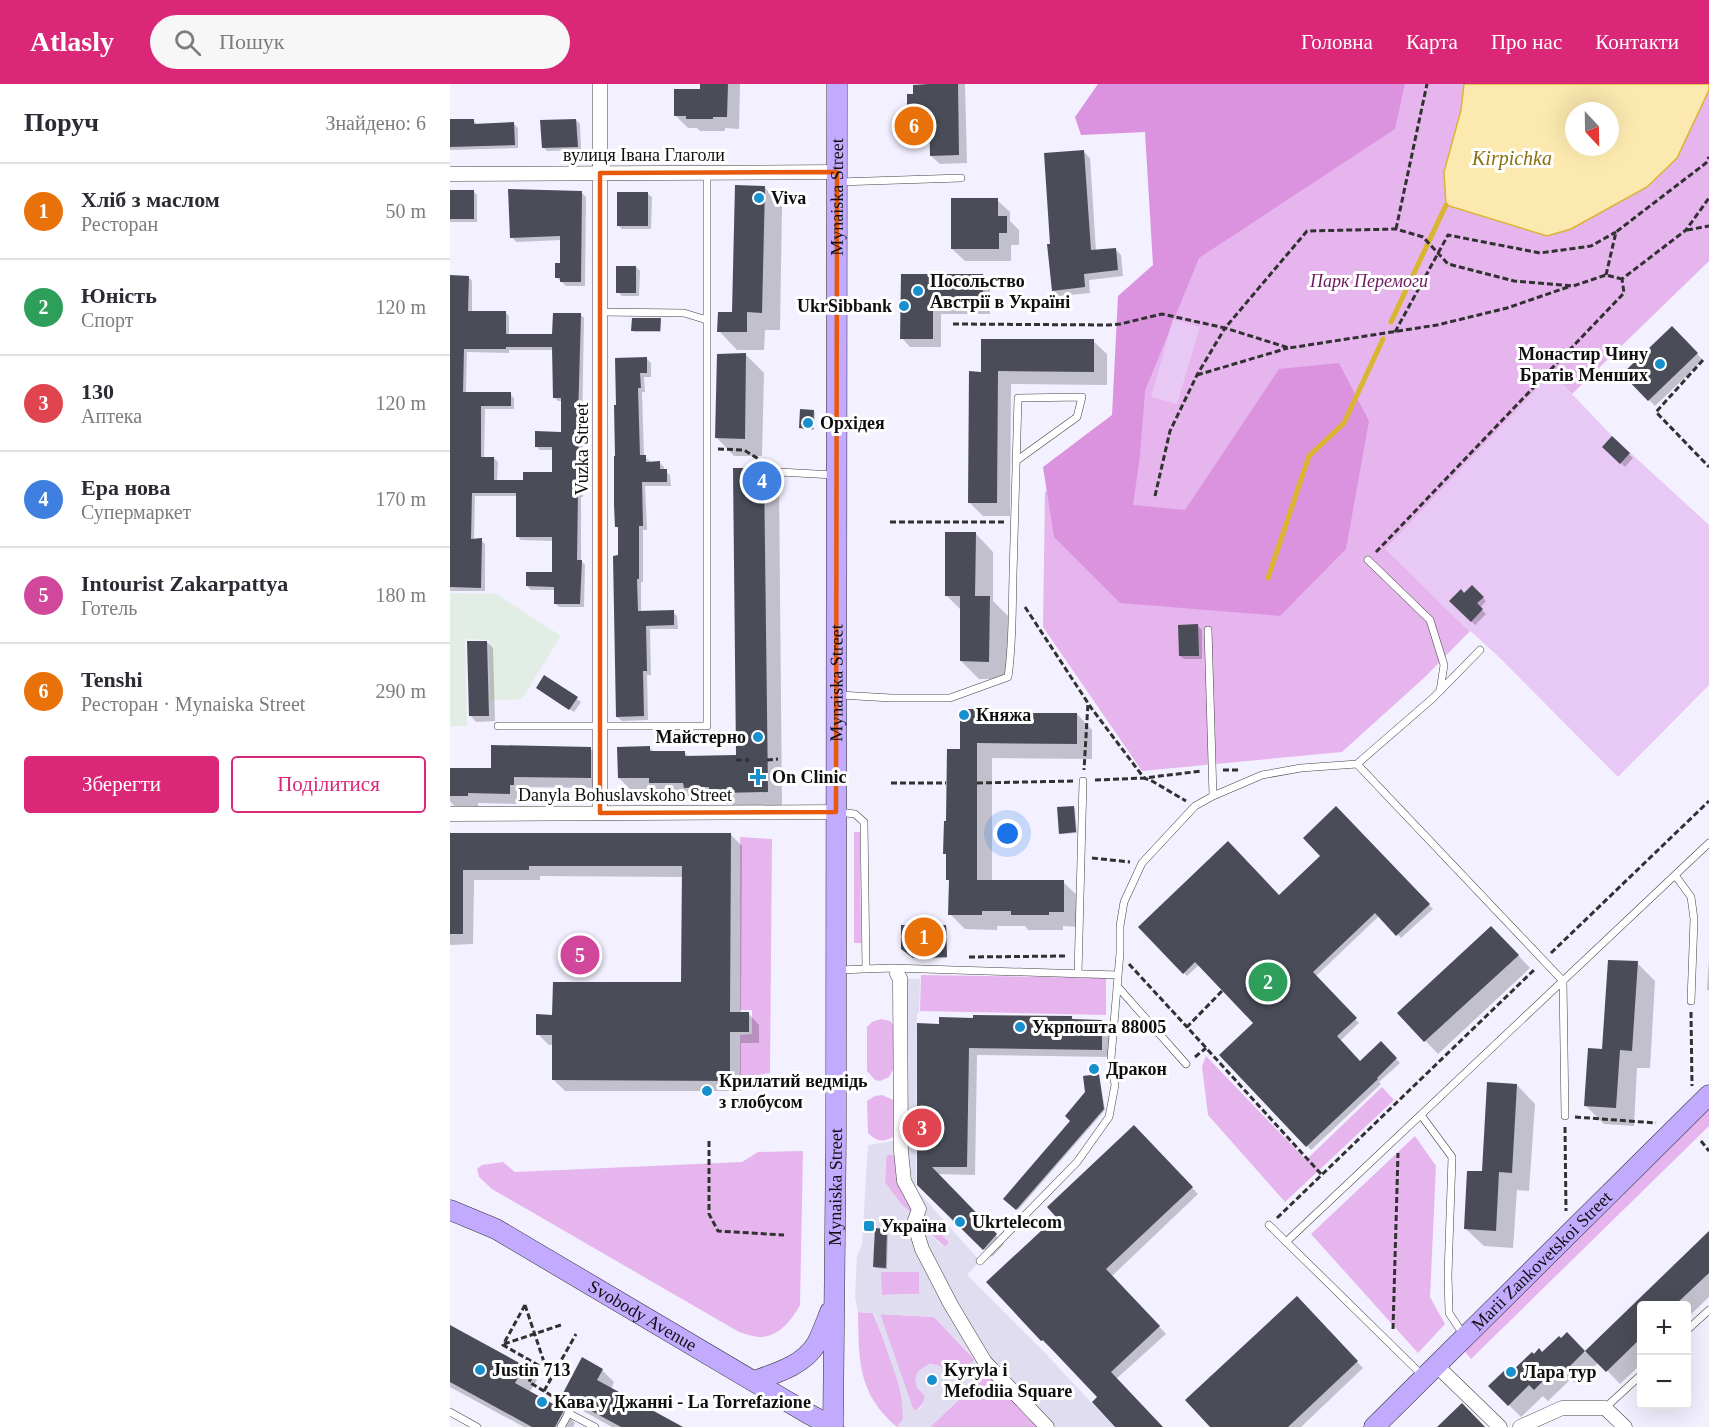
<!DOCTYPE html>
<html lang="uk">
<meta charset="utf-8">
<style>
body{margin:0;font-family:"Times New Roman",serif;background:#f7f7f7;color:#2b2b33}
.controls{position:absolute;right:18px;bottom:18px;display:grid;overflow:hidden;border-radius:6px;box-shadow:0 6px 24px #0002}
.controls button{width:54px;height:54px;display:grid;place-items:center;padding:0;border:0;border-bottom:2px solid #e1e1e2;background:#fff;color:#2b2b33;font:30px sans-serif}
.compass{position:absolute;left:1115px;top:18px;width:54px;height:54px;border-radius:50%;background:#fff;box-shadow:0 6px 24px #0002;rotate:158deg}
.you{position:absolute;left:558px;top:750px;width:21px;height:21px;margin:-15px;border:4px solid #fff;border-radius:50%;background:#1a73e8;box-shadow:0 0 0 9px #1a73e833}
.badge{display:grid;place-items:center;width:39px;height:39px;border-radius:50%;background:#db2777;color:#fff;font-size:20px;font-weight:700}
.pin{position:absolute;translate:-50% -50%;border:3px solid #fff;box-shadow:0 2px 6px #0006}
.list{margin:0;padding:0;list-style:none}
h2{display:flex;justify-content:space-between;align-items:center;height:78px;margin:0;padding:0 24px;font-size:26px}
h2 small{font-size:20px;font-weight:400;color:#7c7c81}
.list li{display:grid;grid-template-columns:39px 1fr auto;gap:18px;align-items:center;box-sizing:border-box;height:96px;padding:0 24px;border-top:2px solid #e1e1e2}
.list b{display:block;font-size:22px;white-space:nowrap}
.list p{margin:0;font-size:20px;white-space:nowrap;color:#7c7c81}
.list em{font-size:20px;font-style:normal;color:#7c7c81}
.actions{display:flex;gap:12px;padding:18px 24px}
.actions a{flex:1;padding:14px 0;border:2px solid #db2777;border-radius:6px;text-align:center;font-size:21px;color:#db2777}
.actions .main{background:#db2777;color:#fff}
.icon{flex:none;width:33px;height:33px;fill:none;stroke:currentColor;stroke-width:2;stroke-linecap:round;stroke-linejoin:round}
.map{position:relative;flex:none;width:1259px;height:1343px;overflow:hidden}
header{display:flex;align-items:center;gap:36px;box-sizing:border-box;height:84px;padding:0 30px;background:#db2777;color:#fff}
header strong{font-size:28px}
nav{display:flex;gap:33px;margin-inline-start:auto;font-size:21px}
.search{width:420px;height:54px;background:#f7f7f7;display:flex;align-items:center;gap:15px;box-sizing:border-box;padding:0 21px;border-radius:33px;color:#7c7c81;font-size:22px}
main{display:flex}
aside{flex:1;background:#fff}
.map>svg:first-child{display:block}
</style>
<header>
<strong>Atlasly</strong>
<div class="search"><svg class="icon" aria-label="search" viewBox="0 0 24 24"><circle cx="10" cy="10" r="6"/><path d="M15 15l6 6"/></svg>Пошук</div>
<nav><a>Головна</a><a>Карта</a><a>Про нас</a><a>Контакти</a></nav>
</header>
<main>
<aside>
<h2>Поруч<small>Знайдено: 6</small></h2>
<ul class="list">
<li><span class="badge" style="background:#e8710a">1</span><div><b>Хліб з маслом</b><p>Ресторан</p></div><em>50 m</em></li>
<li><span class="badge" style="background:#2e9e5b">2</span><div><b>Юність</b><p>Спорт</p></div><em>120 m</em></li>
<li><span class="badge" style="background:#e0444e">3</span><div><b>130</b><p>Аптека</p></div><em>120 m</em></li>
<li><span class="badge" style="background:#3f7fe0">4</span><div><b>Ера нова</b><p>Супермаркет</p></div><em>170 m</em></li>
<li><span class="badge" style="background:#d1479c">5</span><div><b>Intourist Zakarpattya</b><p>Готель</p></div><em>180 m</em></li>
<li><span class="badge" style="background:#e8710a">6</span><div><b>Tenshi</b><p>Ресторан · Mynaiska Street</p></div><em>290 m</em></li>
</ul>
<div class="actions"><a class="main">Зберегти</a><a>Поділитися</a></div>
</aside>
<div class="map">
<svg width="1259" height="1343" viewBox="0 0 1259 1343">
<rect width="100%" height="100%" fill="#f3f0ff"/>
<path fill="#e2eee5" d="M0,509L46,510L111,552L72,615L41,617L39,556L15,555L17,642H0Z"/>
<path fill="#e6b5ee" fill-rule="evenodd" d="M732,0H1259V177L1122,310L1102,289L991,520L1020,547L975,593L892,668L692,687L593,543L595,408L677,340L721,219ZM1124,27H1160V63H1124Z
M404,748H410L411,859H404Z
M290,753L322,755L320,989L290,994V951L302,950V926H290Z
M471,891L656,894V931L470,927Z
M431,935L440,937L445,943L444,984L439,993L430,997L425,996L417,987V943L422,938Z
M756,972L856,1076L932,1003L944,1016L835,1118L758,1031L752,982Z
M432,1011L443,1016V1053C433,1058 427,1058 418,1049L417,1017L425,1012Z
M1259,1024V1042L1021,1275L1013,1265Z
M965,1052L986,1082L980,1213L995,1240L968,1269L861,1150Z
M353,1067L350,1221C342,1236 328,1254 308,1253C302,1252 295,1250 289,1248L42,1105L29,1093L27,1085L32,1081L53,1078L65,1088L292,1078L308,1068Z
M437,1071H445V1086L464,1124L460,1128L451,1120L435,1099L436,1074Z
M475,1136L479,1138L498,1157V1160L495,1163L473,1143L472,1140Z
M431,1188H469V1210L431,1211Z
M408,1228L423,1229C436,1262 453,1298 454,1335L447,1343C407,1309 409,1276 408,1228Z
M430,1230L484,1233L525,1276L508,1292C498,1286 490,1281 479,1280L474,1318L467,1326H463Z
M538,1288L589,1343H480Z"/>
<path fill="#db93e0" d="M648,0H955L945,45L749,174L695,307L690,372L683,421L735,426L829,285L889,279L919,337L896,465L830,532L670,519L604,453L593,383L662,331L668,212L703,181L695,48L631,51L625,33Z"/>
<path fill="#e8c8f4" d="M723,235L750,243L727,320L701,313Z
M1102,289L1162,352L1259,441V601L1168,693L1050,574L991,520L935,465Z"/>
<path fill="#e0ddf1" fill-rule="evenodd" d="M447,894L470,895L469,929H467L466,1105L530,1177L517,1191L596,1270L664,1343H589L538,1288L480,1343H447L453,1335L451,1307L424,1229L408,1228L405,1212L407,1172L412,1160L418,1061L444,1057ZM438,1071H445V1086L464,1124L460,1128L451,1120L435,1098L436,1074ZM475,1136L479,1138L498,1157V1160L495,1163L492,1162L473,1143L472,1140ZM424,1157H437V1173H424ZM431,1188H469V1210L432,1211ZM430,1230L484,1233L525,1275L508,1292L487,1281L479,1280L468,1287L465,1295L467,1304L475,1312L471,1324L467,1326L463,1325Z"/>
<path fill="#fce9af" stroke="#dab52f" stroke-width="1.5" fill-rule="evenodd" d="M1014,0H1259V6L1227,74L1197,103L1121,145L1097,152L996,121L994,88L1011,26ZM1124,27H1160V63H1124Z"/>
<path fill="#0003" fill-rule="evenodd" d="M251,0H290L289,45L275,44V47H250L247,44H238L225,31L251,7Z
M479,0H515L517,79L490,80L481,72L480,37H467L459,28L465,12Z
M23,36L27,40H64L68,44V64L0,66V37Z
M126,36L130,40L131,66L97,67L93,63Z
M634,68L640,74L646,167L665,165L671,171L673,192L639,196L640,209L609,212L603,206L602,161Z
M314,103L332,122L330,246H315L314,266H287L269,247L284,230Z
M23,107L27,111V138H0V108Z
M131,108L136,113L135,202H116L106,193L111,181L112,156L66,158L62,153Z
M198,110L202,113L201,145H172L168,141Z
M547,116L560,128V137L569,146V161H561V177H515L502,165Z
M186,183L190,187L189,212H172L168,208Z
M452,191L532,192L540,200V230H491V263H460L452,254Z
M0,193H18L22,197V228L56,229L59,232V251L104,252L130,230L134,234L132,340L133,413H131V477L135,481L134,523H109L105,519L106,506H81L77,502L103,489L104,457L71,456L68,453V412H25L24,456H31L35,460V507H0ZM59,266H104V313L108,317H113V349L86,362L90,366H103V390L75,398H47L48,378L44,374H34L35,325H64V314L60,310L16,309L17,268L59,269Z
M210,236L211,237V248H184L183,247Z
M1222,244L1253,276L1205,322L1174,290Z
M643,257L657,270V301L561,300L560,432H533L519,418L533,289Z
M296,271L314,289L312,372H284L266,353Z
M196,274L201,279V293H194L195,308H192L194,373L200,377V379H210L214,383V387L220,391L221,402H195L197,446H193V498H191V529L223,528L227,532L228,545H200L201,591H197L198,636L172,637L167,633L170,473L169,445L166,442V322Z
M363,327L365,329L364,346L352,345L351,344Z
M1162,354L1183,374L1175,383L1154,363Z
M313,385L329,400L332,723L287,724L282,720H275L274,718H250L245,713H216L211,709H184L169,694L200,664L204,668H234L239,673H287Z
M525,449L543,468V517L558,532L557,595H529L511,577L512,527L496,511Z
M1022,503L1036,517L1030,524L1036,530L1025,541L1001,517L1014,511Z
M748,542L752,546V575H734L730,572Z
M37,558L43,564L45,637L26,638L20,631Z
M94,593L131,618L124,628L91,607Z
M526,626L530,630H627L642,646V675L542,674V797L613,798L629,813V843L613,842V846H578L575,842H547V846L515,845L500,830V798L497,795V772L495,769L498,739L512,666Z
M140,664L151,675V704L74,703V711H70V720L28,719V722H4L0,717V685H42Z
M624,723L625,725L627,749L612,750L611,749Z
M886,724L983,825L951,854L929,832L865,893L909,939L890,957L911,979L931,959L950,979L929,998L931,1000L861,1066L771,971L805,939L749,881L737,892L690,843L830,813L873,772Z
M0,751H281L292,762L291,929H298L309,941V959H291V1007H115L104,996V961H99L88,950L104,932L233,900V793L90,792V796H24L23,860L0,861Z
M495,842L497,844V874L466,875L454,866Z
M1054,856L1080,884L988,970L949,929Z
M1259,876V907L1257,905Z
M1187,879L1205,897L1200,984H1187L1184,1042L1154,1040L1136,1022L1154,967Z
M622,934L625,937H652L660,945V973L527,971L525,1091L487,1090L554,1160L542,1173L469,1101L491,941Z
M649,991L655,1026L568,1126L555,1115L622,1037Z
M1067,1001L1085,1020L1079,1107L1067,1106L1063,1164L1034,1162L1015,1144L1033,1089Z
M684,1043L748,1110L662,1192L716,1250L666,1295L712,1343H667L649,1314L600,1261L598,1262L592,1256L608,1133Z
M437,1146L438,1148L437,1185L426,1184L425,1183Z
M1259,1149V1213L1236,1235V1222H1192V1279L1170,1300L1149,1278L1126,1300L1121,1295L1098,1317L1093,1312L1071,1333L1040,1302L1064,1287L1084,1272L1092,1270L1117,1250L1135,1269Z
M846,1214L913,1284L851,1343H762Z
M0,1243L74,1283L87,1296L79,1309L113,1327L125,1339L123,1343H74L0,1303Z
M152,1286L164,1298L161,1305L230,1343H162L126,1323L113,1311Z"/>
<g fill="none" stroke-linecap="round" stroke-linejoin="round">
<path stroke="#dab52f" stroke-width="5" d="M941,238L996,121
M818,494L859,372L894,339L933,255"/>
</g>
<path fill="#4a4d58" fill-rule="evenodd" d="M250,0H278L277,33H263V35H236V32H224V5H250Z
M478,0H508L509,71L480,72L479,29H457V10H463V1Z
M0,35H24V40L64,38L65,61L0,63Z
M126,35L128,63L92,64L90,36Z
M634,66L641,166L666,164L668,186L634,190L635,203L602,207L597,160H600L594,69Z
M285,101L315,102L312,229L297,228V248H267L268,228H282Z
M58,105L132,107L131,198H110V194H105V179H110V152L60,154Z
M0,106H24V135H0Z
M167,108H198V142H167Z
M501,114H548V132H557V149H549V165H501Z
M166,182H186V209H166Z
M451,190H533V223L483,222V255H450Z
M0,191L19,192L18,227H56V250H102L103,229H131L128,335L130,409H128L127,476H132L130,520H104V503L76,502V488H102V453H66V409H22L21,455L32,454L31,504L0,503ZM56,263H102L103,314H111V348L85,347V363H102V388H73V396H44V373H31V322H61V308H13L14,265H56Z
M182,234H211L210,247H181Z
M1222,242L1248,269L1198,317L1172,290Z
M531,255H644V288L548,287L547,419H518L519,287L531,288Z
M296,269L295,355L265,354L267,270Z
M197,273V289H190L191,304H188L190,371H196V378L210,377V385H217V398H192L193,442H189V495H187L188,527L224,526V541L196,542L197,587H193L194,632L166,633L163,472L168,471V443H165L164,421V372H165L164,321H166L165,274Z
M350,325L364,326L363,345L349,344Z
M1162,352L1180,369L1170,380L1152,363Z
M283,384H314L318,708L270,709V705H259V703L234,704L233,699H199V694H168L167,663L200,662V667H235V672L286,671Z
M495,448H526L525,512H540L539,578L510,577V512H495Z
M1022,501L1034,513L1027,519L1033,525L1021,538L999,517L1011,505L1014,509Z
M748,540L749,572H729L728,541Z
M17,557H37L39,632H19Z
M94,591L128,613L119,626L86,604Z
M510,625H527V629H627V660L527,659V796H614V828H599V831H561V827H532V831H498L499,796H496V770H493L494,737H496L497,665H510Z
M41,661L141,663V694L64,693V701H60V710L18,709V712H0V684H41Z
M624,722L626,748L609,750L607,723Z
M886,722L980,820L946,852L925,829L863,888L907,934L887,952L910,977L931,957L947,974L927,994L928,995L856,1063L769,971L803,939L745,878L733,890L688,843L778,757L829,811L870,772L853,754Z
M0,749H281L280,928H299V948H280V997L102,996V951H86V930L102,931L103,898H231L232,782H79V786H13V850H0Z
M451,841H496L497,873L463,874L451,865Z
M1041,842L1069,871L974,958L947,929Z
M1158,876L1188,877L1182,967L1170,966L1166,1024L1134,1022L1138,964L1152,965Z
M523,931L622,932V935L652,936V966L519,964L517,1083H482L547,1150L533,1166L467,1101V939L489,940V933L523,934Z
M649,990L654,1025L566,1126L553,1115L620,1037L615,1032L635,1008L633,992Z
M1037,998L1067,1000L1062,1089L1049,1088L1046,1147L1014,1145L1017,1087H1032Z
M684,1041L743,1103L656,1185L710,1242L661,1288L713,1343H665L642,1318L647,1313L593,1256L591,1257L536,1198L606,1133L597,1123Z
M425,1144L437,1145L436,1184L423,1183Z
M1259,1147V1189L1225,1221H1191V1254L1156,1288L1135,1267Z
M847,1212L908,1277L838,1343H760L735,1316Z
M0,1241L75,1282L65,1299L114,1326L105,1343H82L0,1298Z
M1117,1248L1135,1267L1113,1289L1107,1283L1084,1306L1079,1301L1058,1322L1038,1302L1056,1285L1058,1287L1062,1283L1064,1285L1082,1268L1084,1270L1089,1264L1092,1268L1109,1252L1111,1254Z
M132,1273L153,1285L147,1296L233,1343H171L112,1311Z
M1012,1319L1035,1343H987Z"/>
<g fill="none" stroke-linecap="round" stroke-linejoin="round">
<g stroke="#424242" stroke-width="8">
<path id="lane" d="M388,98L511,94
M150,228L234,229L257,236
M329,388L384,391
M918,476L980,536L994,581L990,607
M758,546L763,712
M389,611L441,614H500L558,593C563,559 562,525 563,491C565,432 566,373 568,314L632,313L627,333L566,377
M48,642H257V89
M907,680L1113,897L1115,1032
M387,728L405,730L414,738L416,885
M1225,791L1241,813L1244,835L1241,917
M388,886L442,884L668,891
M628,890L633,697
M667,902L736,980
M971,1031L1002,1073L998,1191L999,1229L1013,1250
M819,1141L972,1291
M836,1158L1259,759
M530,1177L627,1078L659,1033L665,1001L661,974L670,869V842L674,818L692,779L745,722L763,712L812,691L851,684L907,680L983,614L1030,566
M1236,1247L1259,1226
M1155,1324L1192,1290
M0,1328L27,1343
M118,1329L145,1343
M111,1343L122,1323L117,1320"/>
</g>
<g stroke="#424242" stroke-width="15">
<path id="street" d="M0,90L387,88
M150,729V0
M0,730L386,728
M447,890L450,894L451,1067L454,1097L469,1125L464,1139L472,1165L501,1221L535,1278L597,1343
M986,1281L1050,1343
M1070,1343L1112,1324H1155L1175,1343"/>
</g>
<g stroke="#313131" stroke-width="21">
<g id="secondary">
<path id="s1" d="M0,1126L46,1145L357,1329L383,1343"/>
<path d="M304,1297C327,1289 354,1281 367,1259C372,1249 376,1238 380,1228"/>
<path id="s2" d="M383,1343L386,1052L387,0"/>
<path id="s3" d="M924,1343L1259,1011"/>
</g>
</g>
<path stroke="#313131" stroke-width="3" stroke-dasharray="6 3" stroke-linecap="butt" d="M946,145L977,0
M1237,146L1259,142
M1156,191L1166,148L1256,79L1259,73
M503,240L659,241L670,240L712,230L775,244L857,147L946,145L973,153L998,180L1064,197L1123,202L1156,191L1172,195
M945,248L998,151L1090,169L1141,162L1166,148
M1253,276L1206,328L1259,383
M747,291L838,264
M268,365L294,366L320,382
M705,412L720,347L747,291L775,244L839,264L987,241L1057,224L1121,202
M440,438H555
M926,468L1174,209L1172,195L1236,146L1259,114
M575,523L638,619L634,686
M639,621L694,694L702,697L736,717
M286,676H299
M317,676L328,675
M773,686H790
M645,696L694,694L752,687
M441,699H496
M527,699L623,697
M642,774L680,778
M1101,869L1259,717
M519,873L618,872
M679,880L737,943
M772,907L737,943L872,1091
M1241,928L1242,1002
M745,973L756,964
M1125,1033L1206,1039
M1115,1043L1116,1127
M259,1057V1130L268,1147L334,1151
M1251,1057L1259,1067
M827,1134L1086,884
M75,1221L53,1261L88,1281L79,1298L107,1315
M75,1221L100,1296
M943,1245L948,1069
M54,1260L111,1241
M94,1307L126,1250"/>
<use href="#lane" stroke="#fff" stroke-width="7"/>
<use href="#street" stroke="#fff" stroke-width="14"/>
<use href="#secondary" stroke="#c2abff" stroke-width="20"/>
</g>
<path fill="none" stroke="#e8590c" stroke-width="4.5" stroke-linejoin="round" d="M387,88L386,728L150,729V89Z"/>
<g fill="#1890cd" stroke="#fff" stroke-width="2">
<circle cx="309" cy="114" r="6"/>
<circle cx="468" cy="207" r="6"/>
<circle cx="454" cy="222" r="6"/>
<circle cx="1210" cy="280" r="6"/>
<circle cx="358" cy="339" r="6"/>
<circle cx="514" cy="631" r="6"/>
<circle cx="308" cy="653" r="6"/>
<path d="M305 684h6v6h6v6h-6v6h-6v-6h-6v-6h6z"/>
<circle cx="570" cy="943" r="6"/>
<circle cx="644" cy="985" r="6"/>
<circle cx="257" cy="1007" r="6"/>
<circle cx="510" cy="1138" r="6"/>
<rect x="413" y="1136" width="12" height="12" rx="3"/>
<circle cx="30" cy="1286" r="6"/>
<circle cx="1061" cy="1288" r="6"/>
<circle cx="482" cy="1296" r="6"/>
<circle cx="92" cy="1318" r="6"/>
</g>
<g text-anchor="middle" stroke-width="6" stroke-linejoin="round" paint-order="stroke">
<g font-size="18" fill="#0f0f0f" stroke="#fff">
<text x="194" y="77">вулиця Івана Глаголи</text>
<text dy="6" stroke="none"><textPath href="#s2" startOffset="1230">Mynaiska Street</textPath></text>
<text transform="translate(132 365) rotate(-90)" y="6">Vuzka Street</text>
<text dy="6" stroke="none"><textPath href="#s2" startOffset="744">Mynaiska Street</textPath></text>
<text x="175" y="717">Danyla Bohuslavskoho Street</text>
<text dy="6" stroke="none"><textPath href="#s2" startOffset="240">Mynaiska Street</textPath></text>
<text dy="6" stroke="none"><textPath href="#s3" startOffset="236">Marii Zankovetskoi Street</textPath></text>
<text dy="6" stroke="none"><textPath href="#s1" startOffset="220">Svobody Avenue</textPath></text>
</g>
<g font-size="18" font-weight="bold" fill="#0f0f0f" stroke="#fff" text-anchor="start">
<text x="321" y="120">Viva</text>
<text x="480" y="203">Посольство<tspan x="480" dy="21">Австрії в Україні</tspan></text>
<text x="442" y="228" text-anchor="end">UkrSibbank</text>
<text x="1198" y="276" text-anchor="end">Монастир Чину<tspan x="1198" dy="21">Братів Менших</tspan></text>
<text x="370" y="345">Орхідея</text>
<text x="526" y="637">Княжа</text>
<text x="296" y="659" text-anchor="end">Майстерно</text>
<text x="322" y="699">On Clinic</text>
<text x="582" y="949">Укрпошта 88005</text>
<text x="656" y="991">Дракон</text>
<text x="269" y="1003">Крилатий ведмідь<tspan x="269" dy="21">з глобусом</tspan></text>
<text x="522" y="1144">Ukrtelecom</text>
<text x="431" y="1148">Україна</text>
<text x="42" y="1292">Justin 713</text>
<text x="494" y="1292">Kyryla i<tspan x="494" dy="21">Mefodiia Square</tspan></text>
<text x="1073" y="1294">Лара тур</text>
<text x="104" y="1324">Кава у Джанні - La Torrefazione</text>
</g>
<g font-size="18" font-style="italic" fill="#6d185e" stroke="#fff">
<text x="919" y="203">Парк Перемоги</text>
</g>
<g font-size="20" font-style="italic" fill="#86700c" stroke="#fff">
<text x="1062" y="81">Kirpichka</text>
</g>
</g>
</svg>
<div class="controls">
<button>+</button>
<button>−</button>
</div>
<svg class="compass" viewBox="-18 -18 36 36"><path d="M0-13l5 13h-10z" fill="#e53935"/><path d="M0 13l5-13h-10z" fill="#7c7c81"/></svg>
<div class="you"></div>
<div class="pin badge" style="left:474px;top:853px;background:#e8710a">1</div>
<div class="pin badge" style="left:818px;top:898px;background:#2e9e5b">2</div>
<div class="pin badge" style="left:472px;top:1044px;background:#e0444e">3</div>
<div class="pin badge" style="left:312px;top:397px;background:#3f7fe0">4</div>
<div class="pin badge" style="left:130px;top:871px;background:#d1479c">5</div>
<div class="pin badge" style="left:464px;top:42px;background:#e8710a">6</div>
</div>
</main>
